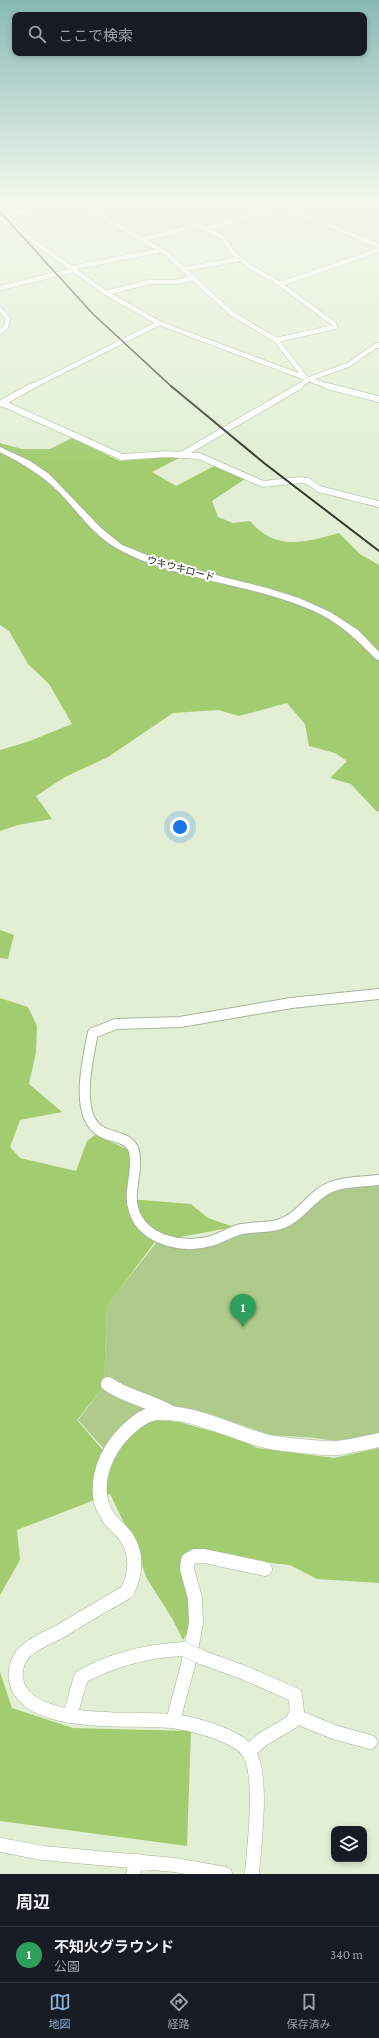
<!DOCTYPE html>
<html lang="ja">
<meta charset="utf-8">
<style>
body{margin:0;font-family:"Crimson Pro","Noto Sans JP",serif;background:#242831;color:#f1f3f6}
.controls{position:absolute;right:12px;bottom:12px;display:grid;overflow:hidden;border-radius:8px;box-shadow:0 2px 6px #0003}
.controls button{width:36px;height:36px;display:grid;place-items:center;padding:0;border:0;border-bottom:1px solid #363941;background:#171b24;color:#f1f3f6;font:20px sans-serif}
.you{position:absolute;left:180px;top:827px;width:14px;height:14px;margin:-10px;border:3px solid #fff;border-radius:50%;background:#1a73e8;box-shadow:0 0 0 6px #1a73e833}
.badge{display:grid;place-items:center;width:26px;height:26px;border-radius:50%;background:#89b4d8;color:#fff;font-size:13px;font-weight:700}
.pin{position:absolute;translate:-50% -33px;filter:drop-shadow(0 1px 2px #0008)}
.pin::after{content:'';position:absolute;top:21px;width:14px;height:12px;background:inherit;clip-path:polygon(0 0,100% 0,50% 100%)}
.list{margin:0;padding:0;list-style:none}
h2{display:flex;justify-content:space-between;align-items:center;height:52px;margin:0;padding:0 16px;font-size:17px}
h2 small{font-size:13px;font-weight:400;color:#9ea1a6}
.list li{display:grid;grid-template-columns:26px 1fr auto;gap:12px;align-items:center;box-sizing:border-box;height:56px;padding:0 16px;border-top:1px solid #363941}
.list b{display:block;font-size:15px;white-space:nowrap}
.list p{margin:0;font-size:13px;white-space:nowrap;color:#9ea1a6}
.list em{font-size:13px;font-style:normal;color:#9ea1a6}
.icon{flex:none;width:22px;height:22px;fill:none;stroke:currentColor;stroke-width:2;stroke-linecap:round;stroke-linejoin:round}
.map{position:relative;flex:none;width:379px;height:1874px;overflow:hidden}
.search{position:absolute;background:#171b24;box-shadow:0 2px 6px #0003;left:12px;right:12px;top:12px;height:44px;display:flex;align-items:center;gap:10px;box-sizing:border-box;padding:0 14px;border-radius:8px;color:#9ea1a6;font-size:15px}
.sheet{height:108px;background:#171b24}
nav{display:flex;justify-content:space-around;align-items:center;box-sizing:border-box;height:56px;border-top:1px solid #363941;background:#171b24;font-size:11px;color:#9ea1a6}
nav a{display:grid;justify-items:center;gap:2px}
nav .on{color:#89b4d8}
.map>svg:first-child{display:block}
</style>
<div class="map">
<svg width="379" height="1874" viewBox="0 0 379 1874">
<rect width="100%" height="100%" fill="#e2efd4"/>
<path fill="#aecb8c" d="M379,1183V1434L342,1442L315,1438L270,1435L207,1413L179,1411L153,1412L105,1450L78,1420L104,1386L107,1305L156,1243L172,1247L206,1246L244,1232L276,1231L291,1224L317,1198L335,1189Z"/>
<path fill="#a3cc70" d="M72,438L120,461L183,456L152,472L176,486L216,465L245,479L212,501L218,517L233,523L250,521C276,552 306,542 339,533L360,554L379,565V811L377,812L351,784L330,778L347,761L335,753L309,746L305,724L287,703L239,716L218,710L173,713L108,757L65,777L36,796L52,819L18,825L0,831V750L27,742L72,724L49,684L28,664L9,631L0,625V443L22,449H50Z
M0,930L14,935L8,959L0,958Z
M0,998L28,1007L37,1026L36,1052L29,1084L62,1112L20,1120L10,1147L20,1158L76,1171L87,1141L95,1135L129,1150L130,1154L129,1199L191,1204L208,1218L234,1227L175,1238L160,1235L107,1306L104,1386L77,1420L101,1448L111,1455L136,1427L155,1420L179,1422L240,1439L257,1448L334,1458L379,1448V1583L317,1579L290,1565L272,1563L226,1553L186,1552L183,1558C188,1586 199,1613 183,1640L173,1620L146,1577L138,1552L110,1494L17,1530L20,1560L0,1595Z
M0,1672L12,1708L73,1728L191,1731L187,1846L0,1821Z"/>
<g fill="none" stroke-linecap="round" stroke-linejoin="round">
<g stroke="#a7b49a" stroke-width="5.5">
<path id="street-far3" d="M76,201L166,253L231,313L276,340L305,377
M269,201L379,246
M0,216L72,201
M0,217L106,293L159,323L330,387
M145,239L198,225L206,229
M71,268L162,250
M184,269L241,259
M280,284L379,250
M0,288L74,270
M106,293L149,282H175L194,278
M0,309L8,319L6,327L0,332
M276,340L335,327L334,324L280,284L252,268L234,254L223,238L206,229L281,205
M31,387L159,323
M298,387L309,379L348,365L377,345L379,346"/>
</g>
<g stroke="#a7b49a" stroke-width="7">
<path id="street-far2" d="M327,386L379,399
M2,403L122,457L166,454L199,456L263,484L300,480L308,481L319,489L379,504
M0,404L32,386
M183,454L300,386"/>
</g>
<g stroke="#a7b49a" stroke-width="12">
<path id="street-far1" d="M379,994L291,1003L180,1022L116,1024L93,1033C88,1058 73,1117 102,1132C113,1138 130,1137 134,1151C139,1171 127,1192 134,1211C144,1241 184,1249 211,1241C222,1238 231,1231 242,1229C258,1226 275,1229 289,1220C305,1211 313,1194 331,1187C346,1181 363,1182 379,1180"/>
</g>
<g stroke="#a7b49a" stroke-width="15">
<path id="street" d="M108,1384C128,1398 153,1401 173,1414
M201,1657L245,1673L295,1695L297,1712L292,1722L263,1739L248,1752
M70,1716L81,1677C113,1659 146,1651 183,1649
M295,1716L334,1732L370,1742
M173,1721L188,1665L196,1623L195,1598L187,1569L188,1560L195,1556H204L265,1569
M0,1845L43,1853L175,1865L225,1874
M133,1874L137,1861
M252,1874C254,1846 264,1774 248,1751C237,1736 197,1725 179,1722C140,1715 27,1732 16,1680C14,1669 19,1656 27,1650C36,1642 49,1637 59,1632C82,1618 104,1605 127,1592C136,1574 138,1556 127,1538C122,1530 112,1524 107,1515C92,1492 102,1460 118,1440C127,1429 143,1414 157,1413C191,1410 234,1433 265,1441C277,1444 325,1449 337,1448C351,1446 365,1443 379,1440"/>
</g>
<g stroke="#a7b49a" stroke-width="2">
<path id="secondary" d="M0,447L30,461L49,474L101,528L122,545L167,563L267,588L299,598L330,612L358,630L379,652V660L376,659C359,642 343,626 322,615C258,583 181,583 118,549C94,536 78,512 60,493C42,475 22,463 0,452Z"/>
</g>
<use href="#street-far3" stroke="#fff" stroke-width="4.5"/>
<use href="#street-far2" stroke="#fff" stroke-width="6"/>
<use href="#street-far1" stroke="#fff" stroke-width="10"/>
<use href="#street" stroke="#fff" stroke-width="14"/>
<use href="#secondary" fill="#fff" fill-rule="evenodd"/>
<path stroke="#34392e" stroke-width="1.5" d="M0,212L93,314L172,387"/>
<path stroke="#34392e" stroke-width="2" d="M171,386L264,463L379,551"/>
<g stroke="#a7b49a" stroke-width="15" stroke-linecap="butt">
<path id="street-bridge" d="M183,1649L201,1657"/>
</g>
<use href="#street-bridge" stroke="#fff" stroke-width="14"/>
</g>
<linearGradient id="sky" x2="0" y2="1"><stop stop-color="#89bab5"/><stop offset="0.43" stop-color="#f2f8ec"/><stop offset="1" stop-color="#f2f8ec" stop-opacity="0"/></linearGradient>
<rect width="379" height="463" fill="url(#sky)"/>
<g text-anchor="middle" stroke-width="4" stroke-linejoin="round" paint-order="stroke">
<g font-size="10" fill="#1f241a" stroke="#fff">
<text transform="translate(181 568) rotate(15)" y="4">ウキウキロード</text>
</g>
</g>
</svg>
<div class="controls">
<button><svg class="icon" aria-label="layers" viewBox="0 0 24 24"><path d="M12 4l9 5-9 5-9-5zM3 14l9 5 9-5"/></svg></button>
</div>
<div class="you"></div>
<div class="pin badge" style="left:243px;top:1327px;background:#2e9e5b">1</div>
<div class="search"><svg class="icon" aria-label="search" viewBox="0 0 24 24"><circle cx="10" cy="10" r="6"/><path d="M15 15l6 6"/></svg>ここで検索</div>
</div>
<section class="sheet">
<h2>周辺<small></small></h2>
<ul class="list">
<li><span class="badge" style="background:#2e9e5b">1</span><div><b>不知火グラウンド</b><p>公園</p></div><em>340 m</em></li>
</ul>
</section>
<nav>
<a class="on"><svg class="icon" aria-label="map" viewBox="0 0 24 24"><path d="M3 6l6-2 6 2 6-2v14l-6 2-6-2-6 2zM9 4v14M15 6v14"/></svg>地図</a>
<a><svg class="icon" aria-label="directions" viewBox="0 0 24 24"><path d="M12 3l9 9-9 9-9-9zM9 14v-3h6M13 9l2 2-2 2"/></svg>経路</a>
<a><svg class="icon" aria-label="saved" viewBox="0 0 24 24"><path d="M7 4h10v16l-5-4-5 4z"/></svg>保存済み</a>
</nav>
